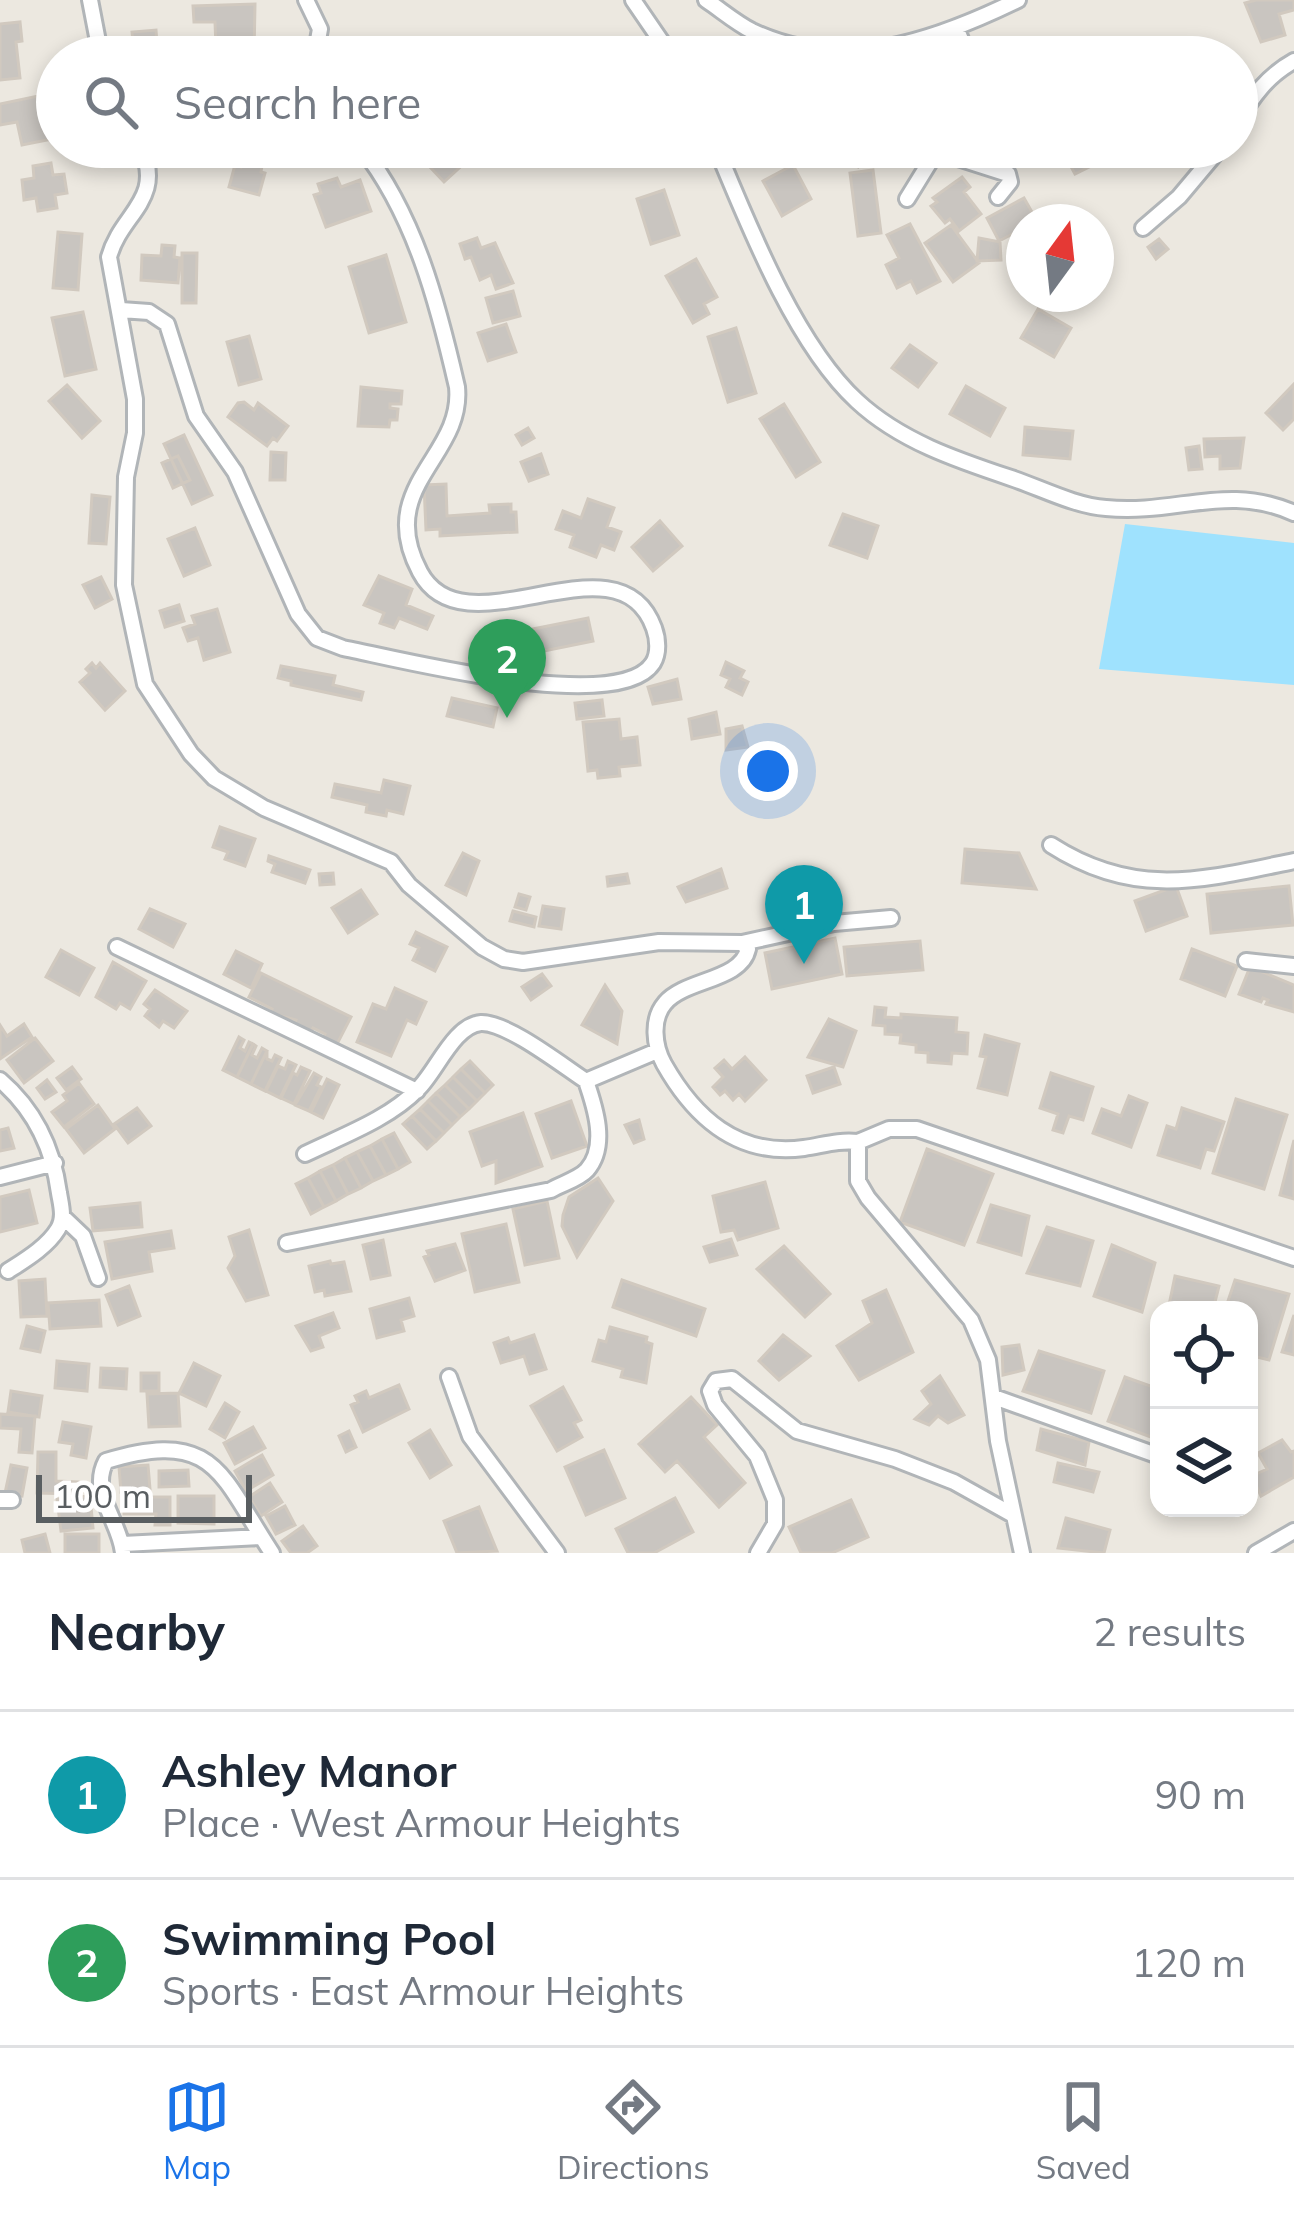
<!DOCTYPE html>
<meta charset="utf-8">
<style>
body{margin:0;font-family:Mulish,sans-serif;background:#f2f2f3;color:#1f2937}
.controls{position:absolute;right:36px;bottom:36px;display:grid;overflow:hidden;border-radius:24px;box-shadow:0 6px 18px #0003}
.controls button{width:108px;height:108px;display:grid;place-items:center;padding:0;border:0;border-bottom:3px solid #e0e1e3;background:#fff;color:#1f2937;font:60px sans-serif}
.compass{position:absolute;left:1006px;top:204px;width:108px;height:108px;border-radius:50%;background:#fff;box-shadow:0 6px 18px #0003;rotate:15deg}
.scale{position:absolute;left:36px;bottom:30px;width:216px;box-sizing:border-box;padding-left:12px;border:6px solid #595e61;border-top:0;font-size:33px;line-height:42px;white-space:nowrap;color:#595e61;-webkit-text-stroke:9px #fff;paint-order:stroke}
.you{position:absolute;left:768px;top:771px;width:42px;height:42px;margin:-30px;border:9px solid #fff;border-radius:50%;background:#1a73e8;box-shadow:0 0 0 18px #1a73e833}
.badge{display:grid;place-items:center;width:78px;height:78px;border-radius:50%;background:#1a73e8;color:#fff;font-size:39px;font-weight:700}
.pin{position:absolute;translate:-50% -99px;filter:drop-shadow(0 3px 6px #0008)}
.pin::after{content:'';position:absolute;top:63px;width:42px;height:36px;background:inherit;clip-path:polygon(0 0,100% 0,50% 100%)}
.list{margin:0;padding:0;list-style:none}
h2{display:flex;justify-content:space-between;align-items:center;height:156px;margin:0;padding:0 48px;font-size:51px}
h2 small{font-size:39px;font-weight:400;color:#747a83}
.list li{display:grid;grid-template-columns:78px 1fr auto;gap:36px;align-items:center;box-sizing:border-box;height:168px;padding:0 48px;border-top:3px solid #e0e1e3}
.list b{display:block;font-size:45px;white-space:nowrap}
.list p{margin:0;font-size:39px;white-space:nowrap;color:#747a83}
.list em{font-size:39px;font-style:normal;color:#747a83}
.icon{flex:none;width:66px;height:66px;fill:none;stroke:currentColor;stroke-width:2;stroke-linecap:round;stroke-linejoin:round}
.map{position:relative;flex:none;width:1294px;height:1553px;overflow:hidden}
.search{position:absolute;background:#fff;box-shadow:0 6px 18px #0003;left:36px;right:36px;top:36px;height:132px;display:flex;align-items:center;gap:30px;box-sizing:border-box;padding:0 42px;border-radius:66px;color:#747a83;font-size:45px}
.sheet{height:492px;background:#fff}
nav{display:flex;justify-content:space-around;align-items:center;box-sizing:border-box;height:168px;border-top:3px solid #e0e1e3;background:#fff;font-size:33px;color:#747a83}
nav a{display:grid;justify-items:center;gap:6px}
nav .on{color:#1a73e8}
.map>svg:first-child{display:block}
</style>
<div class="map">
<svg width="1294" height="1553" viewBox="0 0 1294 1553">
<rect width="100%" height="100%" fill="#ece8e0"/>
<path fill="#9fe2fe" d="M1125,524L1294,543V685L1099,669Z"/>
<path fill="#c9c5c0" stroke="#d1c9bf" stroke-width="3" d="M1256,0H1294V10L1279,14L1285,35L1261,42L1245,3Z
M255,4L254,56H228V47H216L215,22H194L193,6Z
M20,22L22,41L16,42L20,78L0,80V24Z
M156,30L158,57H121L120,43L133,42L132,32Z
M596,39L607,57H577L574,53Z
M394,44L406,57H379Z
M57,92V138L22,145L17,122L0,125V104Z
M416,147H457L469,159L444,182L413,149Z
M856,147H887L870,166L861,161L858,167L848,161Z
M1073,147H1090L1094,157L1088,160L1091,166L1075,174L1069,163L1078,158Z
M243,160L262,165L261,172L265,173L259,195L229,187L235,165L241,167Z
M51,163L53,175L64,174L67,193L55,195L57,208L38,211L36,198L24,200L22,180L34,178L33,166Z
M793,165L811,199L782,216L763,181Z
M873,170L881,233L858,236L850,173Z
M962,177L970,187L964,192L981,214L959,231L950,219L945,223L931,206L937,202L933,198Z
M337,178L341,187L360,180L371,211L326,227L314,195L321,193L318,184Z
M664,190L679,235L651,244L637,199Z
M1024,198L1037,221L1024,222V228L999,241L987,218Z
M1055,209L1066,222H1038Z
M910,224L940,281L917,293L911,281L897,288L886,265L899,258L887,235Z
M951,225L979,263L953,282L925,243Z
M58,232L82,234L78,290L53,288Z
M477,238L481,248L495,243L513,283L496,289L491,275L480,280L471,257L465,259L460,244Z
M979,238L1000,242L1001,260L977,261Z
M1159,239L1168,249L1156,259L1148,247Z
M162,245L175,246L174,257L180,258L178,283L141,280L142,255L161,256Z
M182,253H197L196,303H182Z
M386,255L406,322L369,333L349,267Z
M696,259L717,297L704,304L709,314L693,323L666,276Z
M513,291L520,316L493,323L486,298Z
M1038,309L1071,328L1054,357L1021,338Z
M83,312L96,369L65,376L52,318Z
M506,324L516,352L488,361L478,333Z
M736,328L756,393L728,402L708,337Z
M249,336L261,379L239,385L227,342Z
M910,345L936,363L918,387L892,368Z
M1294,384V419L1283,430L1266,413Z
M67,385L100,421L82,438L49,401Z
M966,386L1005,408L990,436L950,414Z
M361,387L402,391L401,404H390V408L398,409L397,420H390L389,427L358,426Z
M244,402L254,410L258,403L288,426L277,441L273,438L267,446L228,417L238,403Z
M784,404L820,462L796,477L760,419Z
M1025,427L1073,431L1070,459L1023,455Z
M528,428L534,438L522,445L516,435Z
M184,435L212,495L192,504L164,444Z
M1244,438L1240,468L1220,469V456L1205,457L1204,439Z
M1199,446L1202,469L1189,470L1186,448Z
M271,452L286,453L285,480H270Z
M541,454L548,474L529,481L521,462Z
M178,456L190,480L173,488L162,463Z
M446,484L447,516L490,513L489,505L511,504V512H516L517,532L440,536V529L426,530L424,485Z
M92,495L110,497L106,544L89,543Z
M588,499L614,508L607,527L621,532L614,550L601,545L596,557L570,547L574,535L556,529L563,511L581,518Z
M843,514L878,526L867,558L830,545Z
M660,521L682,546L653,571L632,547Z
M195,528L210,565L184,576L168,539Z
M379,576L412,589L406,605L433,616L427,629L399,618L394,628L380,623L384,613L364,605Z
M101,577L112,599L95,608L83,585Z
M179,605L184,621L165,627L160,611Z
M217,609L230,652L204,660L198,638L188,641L183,628L195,624L192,616Z
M588,618L593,641L539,652L533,629Z
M726,662L744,671L740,678L748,682L742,695L726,687L730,679L721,675Z
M92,663L96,668L100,663L125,691L105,710L80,682L90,673L86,669Z
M281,666L335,676L333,685L363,692L361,700L291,685V681L278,678Z
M677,679L681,699L653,704L648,687Z
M452,698L497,708L493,727L447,716Z
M602,700L604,716L577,719L575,703Z
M716,712L720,734L692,739L689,719Z
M619,719L621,739L637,737L640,765L619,767L620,776L598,778L597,770L588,771L583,722Z
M742,726L748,747L726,750V729Z
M384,780L410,786L403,814L387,810L386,816L366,812L367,805L332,797L335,784L381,793Z
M220,827L255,839L245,866L225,859L228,852L213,847Z
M965,849L1019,853L1036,889L962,883Z
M463,853L479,861L466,895L446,885Z
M269,856L310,870L305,883L272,872L275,864L268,861Z
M721,869L727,888L686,902L678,887Z
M333,873L334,884L320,885L319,874Z
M627,874L629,883L608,886L607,877Z
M1176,886L1187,916L1146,931L1135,901Z
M1289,886L1293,925L1211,933L1207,894Z
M361,890L377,914L348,933L332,908Z
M519,894L530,897L526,910L515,907Z
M543,906L564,909L561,929L539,926Z
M150,909L185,924L173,947L139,929Z
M513,911L536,917L534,927L510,921Z
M416,932L447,947L435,971L413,960L419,948L410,944Z
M835,938L842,974L772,989L765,953Z
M920,941L923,970L847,976L844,947Z
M1192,949L1237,966L1225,996L1181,979Z
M61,950L94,968L79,995L46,977Z
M236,951L262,964L251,988L224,974Z
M113,962L146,981L130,1009L120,1003L116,1009L96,997Z
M1250,967L1294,985V1012L1266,1004L1268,1000L1263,998L1261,1002L1239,994Z
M261,973L351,1017L336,1046L323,1039L325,1034L313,1028L310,1034L294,1026L296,1020L270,1013L272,1009L249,997Z
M542,974L551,986L531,1000L522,987Z
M605,985L622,1011L617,1044L582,1025Z
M395,988L426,1002L416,1024L407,1020L391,1056L357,1042L373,1004L386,1009Z
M155,990L187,1011L174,1028L163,1021L159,1027L145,1016L150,1009L144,1004Z
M875,1007L886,1008L885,1017L901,1018V1014L957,1018L956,1032L968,1033L967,1054L952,1053L951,1064L928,1062V1053L916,1052V1045L900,1043L901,1035L885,1034V1026L873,1025Z
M829,1019L856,1031L843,1067L808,1057Z
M24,1024L32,1037L0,1059V1025L7,1036Z
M985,1035L1019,1044L1007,1095L978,1088L986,1057L980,1056Z
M239,1037L244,1040L240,1048L245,1051L249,1042L253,1044L237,1077L223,1070Z
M35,1038L53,1061L24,1083L7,1060Z
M253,1044L256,1046L252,1055L257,1058L262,1048L267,1051L251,1084L237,1077Z
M267,1051V1059L272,1061L275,1055L281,1058L265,1091L251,1084Z
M745,1057L766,1080L745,1101L739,1094L733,1100L725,1091L720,1095L713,1087L723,1077L715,1068L724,1060L732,1069Z
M288,1061L296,1065L280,1098L266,1091L278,1066L285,1069Z
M470,1061L493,1085L485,1093L461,1069Z
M72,1067L81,1079L66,1090L57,1078Z
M301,1067L310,1071L294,1104L281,1098L293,1073L297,1075Z
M834,1067L840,1084L813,1093L807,1076Z
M461,1069L485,1093L477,1101L453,1077Z
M314,1073L321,1077L317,1085L321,1087L309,1111L295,1105Z
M1051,1073L1093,1087L1083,1120L1069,1116L1063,1133L1053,1130L1058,1114L1040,1108Z
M453,1077L477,1101L469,1109L445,1085Z
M327,1079L339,1085L323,1118L311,1112Z
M47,1080L56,1092L45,1099L37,1088Z
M79,1083L94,1104L64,1127L52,1112L67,1101L63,1095Z
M445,1085L469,1109L460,1117L436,1093Z
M436,1093L460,1117L452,1125L428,1101Z
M1129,1096L1147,1103L1131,1147L1093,1133L1102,1109L1121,1116Z
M1236,1099L1287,1115L1264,1189L1213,1173Z
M428,1101L452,1125L444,1133L420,1109Z
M571,1101L587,1146L552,1158L536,1114Z
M98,1105L115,1129L84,1153L66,1129Z
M137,1108L151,1126L128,1143L114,1124Z
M1182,1108L1224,1122L1214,1151L1206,1149L1200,1168L1158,1155L1167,1126L1176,1129Z
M420,1109L444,1133L436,1141L412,1116Z
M523,1113L542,1166L496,1183V1161L482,1166L470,1132Z
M412,1116L436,1141L427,1149L403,1124Z
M639,1120L644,1139L634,1143L625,1125Z
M8,1128L14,1148L0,1151V1130Z
M394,1133L410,1162L398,1169L382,1139Z
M382,1139L398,1169L386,1175L370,1146Z
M1294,1140V1199L1280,1195Z
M370,1146L386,1175L373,1181L357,1152Z
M927,1149L993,1174L964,1245L900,1222Z
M357,1152L373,1181L361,1188L345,1158Z
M345,1158L361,1188L348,1194L333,1165Z
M333,1165L348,1194L336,1201L320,1171Z
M320,1171L336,1201L324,1207L308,1178Z
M308,1178L324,1207L311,1214L296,1184Z
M598,1178L613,1201L577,1257L562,1226L563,1215L569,1197Z
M765,1182L778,1228L738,1240L734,1230L721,1232L713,1196Z
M29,1190L37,1223L0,1232V1197Z
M547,1201L559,1258L525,1265L513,1209Z
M140,1203L142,1227L93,1231L90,1208Z
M991,1205L1029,1216L1021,1255L978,1242Z
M506,1224L519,1282L475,1292L462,1234Z
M1047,1227L1093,1241L1080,1286L1027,1273Z
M249,1230L268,1295L246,1301L228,1268L235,1256L229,1237Z
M171,1231L174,1248L149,1252L152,1271L112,1279L105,1242Z
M731,1239L737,1255L710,1262L704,1247Z
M383,1240L390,1275L371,1279L363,1245Z
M455,1244L465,1270L435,1281L424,1257L429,1255L427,1251Z
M1112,1245L1155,1263L1142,1312L1094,1296Z
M784,1246L830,1294L805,1317L757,1269Z
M330,1261L331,1264L344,1262L351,1291L325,1296L324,1290L315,1292L309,1266Z
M1175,1276L1219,1286L1213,1310H1168Z
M45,1279L47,1316L21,1317L19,1281Z
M622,1280L705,1309L696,1336L613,1307Z
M1235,1280L1289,1294L1269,1360L1249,1355V1310H1225Z
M129,1286L140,1316L118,1325L106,1295Z
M886,1290L913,1352L859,1380L837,1346L872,1323L863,1301Z
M409,1298L414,1316L401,1320L404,1331L377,1338L370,1309Z
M99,1300L101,1326L50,1329L48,1303Z
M333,1313L339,1328L319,1336L323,1347L311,1351L296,1326Z
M1294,1315V1355L1282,1352Z
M27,1326L45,1331L40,1352L21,1348Z
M610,1327L647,1337L646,1342L652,1344L646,1383L621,1377L623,1369L593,1361L599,1340L606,1342Z
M534,1335L546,1369L530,1374L524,1356L501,1363L494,1343L508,1338L510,1343Z
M783,1335L810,1356L779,1380L759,1361Z
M1019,1345L1024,1370L1003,1375L1002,1347Z
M1039,1351L1104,1371L1091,1413L1023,1391Z
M57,1361L89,1364L87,1391L55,1388Z
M194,1363L220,1376L206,1406L179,1393Z
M101,1368L127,1369L126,1389L100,1387Z
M141,1373H159V1391H141Z
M940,1376L964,1415L948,1423L938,1416L929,1425L915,1419L931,1404L922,1391Z
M1125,1377L1159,1389V1440L1108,1421Z
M399,1385L409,1409L363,1432L351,1405L358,1402L355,1396L366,1391L369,1398Z
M563,1387L581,1420L574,1423L582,1437L557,1451L531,1406Z
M11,1391L42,1396L39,1417L8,1412Z
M178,1393L180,1426L149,1427L147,1394Z
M691,1397L717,1425L704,1437L745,1483L719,1507L677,1461L665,1472L639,1444Z
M225,1403L239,1412L225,1438L210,1429Z
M0,1414L35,1416L32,1453L19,1452L21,1429L0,1428Z
M63,1422L91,1427L86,1458L71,1455L73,1444L59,1442Z
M253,1427L265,1448L235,1464L224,1443Z
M1041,1429L1089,1442L1085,1465L1037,1450Z
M430,1430L451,1465L430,1478L409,1443Z
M349,1431L356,1447L346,1452L339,1436Z
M1282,1440L1291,1452L1294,1451V1477L1261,1496L1252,1476L1267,1469L1258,1453Z
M604,1450L625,1498L586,1515L565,1467Z
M38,1452H56V1481L78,1482V1494L37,1493Z
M262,1455L273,1475L246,1491L235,1471Z
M1058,1463L1099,1472L1093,1492L1054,1482Z
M11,1465L27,1468L22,1496L5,1493Z
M148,1465L150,1489L121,1492L119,1467Z
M188,1470L189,1486L159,1487V1471Z
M270,1483L282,1502L261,1516L249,1497Z
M90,1496L93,1528L61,1531L57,1499Z
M178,1496H214V1524L178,1523Z
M124,1497H170V1525H155L156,1514H124Z
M675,1498L693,1532L654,1553H628L616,1529Z
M851,1500L868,1537L832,1553H801L789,1527Z
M285,1506L295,1525L276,1534L266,1516Z
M479,1507L497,1551L457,1553L444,1521Z
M1066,1518L1110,1530L1104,1553L1058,1548Z
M303,1526L317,1546L307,1553H291L282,1541Z
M45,1534L50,1553H25L22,1540Z
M65,1534H99V1553H65Z"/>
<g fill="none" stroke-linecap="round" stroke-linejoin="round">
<g stroke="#b1b5b8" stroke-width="20">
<path id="minor" d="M90,0L101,57
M306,0L320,29L315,57
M633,0L672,57
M706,0C721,10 736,23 752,31C843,74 934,41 1018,0
M956,27L968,57
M1237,123C1252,97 1267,76 1294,61
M141,147C165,200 121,213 109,257L135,399V433L126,477L124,585L145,684L191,754L214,778L264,808L391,862L409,885L482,947L504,959L523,962L659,942L742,943L748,949C741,981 685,979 665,1003C651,1019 654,1046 664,1064C694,1117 737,1157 804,1148C824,1145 838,1140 858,1142
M301,147L306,151L325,147
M716,147C748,224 795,344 857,401C900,441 957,460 1011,478C1041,488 1075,506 1106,508C1176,515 1227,483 1294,513
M936,151L1008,174L1010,182L998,197
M907,199L939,147
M1143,228L1179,197L1221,147
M121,310L149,312L167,324L196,416L235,472L298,614L317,638L343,648C399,659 619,716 653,663C659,653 658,639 654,628C618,529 465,657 420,572C374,486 464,457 457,387C438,304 415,215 361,147
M1051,845C1135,899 1202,880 1294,861
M742,943L834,923L891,918
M117,947L417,1091
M1246,961L1294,966
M0,1080C35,1110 53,1148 59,1193C61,1205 65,1218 58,1229C47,1247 25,1260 8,1271
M586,1081L657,1051
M858,1142L889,1129H917L1294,1258
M858,1142V1181L868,1198L971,1320L988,1360L998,1441L1022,1553
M305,1154C342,1136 389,1119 418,1089C436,1072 454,1025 481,1023C507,1022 563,1066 586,1081
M0,1177L55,1163
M63,1217L83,1236L98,1278
M287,1243L551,1190C561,1184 579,1179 587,1170C608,1146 595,1107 586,1081
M449,1377L470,1436L557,1553
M994,1397L1159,1456
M0,1500H12
M123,1544L261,1537
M123,1553C120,1521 89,1493 106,1461C215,1428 220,1474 272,1553
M758,1553L775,1524V1500L757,1456L715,1405L710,1391L716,1381L732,1379L797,1431L895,1459L954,1482L1013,1515
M1256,1553L1294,1531"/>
</g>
<use href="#minor" stroke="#fff" stroke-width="14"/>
</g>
</svg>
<div class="controls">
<button><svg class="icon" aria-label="locate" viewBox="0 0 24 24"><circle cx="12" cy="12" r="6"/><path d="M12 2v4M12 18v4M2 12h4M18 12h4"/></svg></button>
<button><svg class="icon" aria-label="layers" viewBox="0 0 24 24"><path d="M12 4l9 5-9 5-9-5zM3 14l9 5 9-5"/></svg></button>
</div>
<svg class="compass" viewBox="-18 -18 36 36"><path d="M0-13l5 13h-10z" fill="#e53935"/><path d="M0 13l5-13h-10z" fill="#747a83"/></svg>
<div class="scale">100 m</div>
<div class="you"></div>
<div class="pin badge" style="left:804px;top:964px;background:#0f9aa8">1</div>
<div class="pin badge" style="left:507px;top:718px;background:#2e9e5b">2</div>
<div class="search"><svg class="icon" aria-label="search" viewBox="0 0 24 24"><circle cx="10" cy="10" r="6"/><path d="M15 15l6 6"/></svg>Search here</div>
</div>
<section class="sheet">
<h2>Nearby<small>2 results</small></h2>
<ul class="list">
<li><span class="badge" style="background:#0f9aa8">1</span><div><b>Ashley Manor</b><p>Place · West Armour Heights</p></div><em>90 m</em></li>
<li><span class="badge" style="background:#2e9e5b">2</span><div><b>Swimming Pool</b><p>Sports · East Armour Heights</p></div><em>120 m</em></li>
</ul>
</section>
<nav>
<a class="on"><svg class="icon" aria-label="map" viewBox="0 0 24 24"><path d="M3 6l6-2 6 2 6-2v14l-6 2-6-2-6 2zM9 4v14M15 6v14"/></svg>Map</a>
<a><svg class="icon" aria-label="directions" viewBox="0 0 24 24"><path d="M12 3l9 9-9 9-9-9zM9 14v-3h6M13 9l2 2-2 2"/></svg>Directions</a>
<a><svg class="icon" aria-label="saved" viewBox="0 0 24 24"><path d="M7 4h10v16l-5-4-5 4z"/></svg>Saved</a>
</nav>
